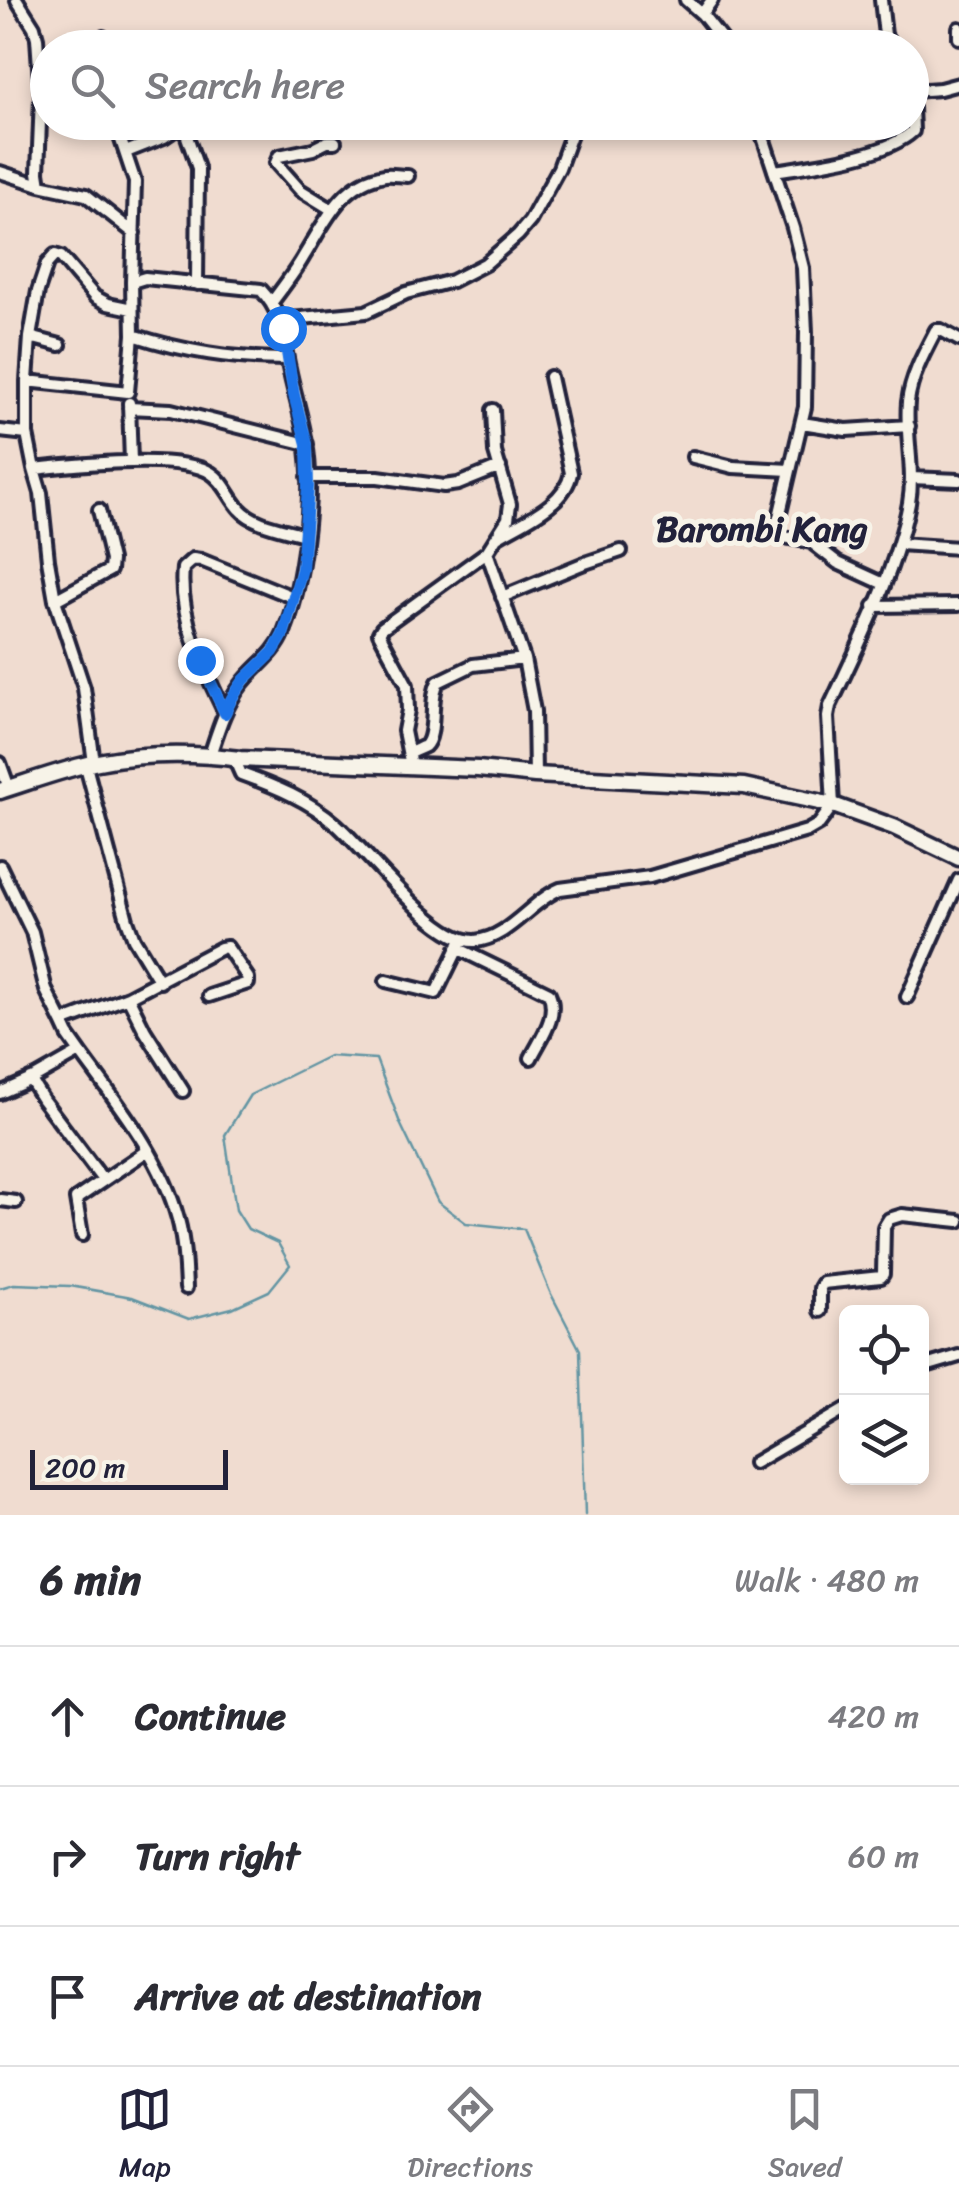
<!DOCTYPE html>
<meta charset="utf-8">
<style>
body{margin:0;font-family:Sriracha,sans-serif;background:#f2f2f3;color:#2b2b33}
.controls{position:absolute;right:30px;bottom:30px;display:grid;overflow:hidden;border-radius:15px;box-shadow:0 5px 15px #0003}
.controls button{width:90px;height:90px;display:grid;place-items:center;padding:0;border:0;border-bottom:2px solid #e1e1e2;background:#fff;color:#2b2b33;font:50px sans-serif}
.scale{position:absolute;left:30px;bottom:25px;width:198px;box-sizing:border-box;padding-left:10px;border:5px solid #22223b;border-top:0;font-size:28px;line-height:35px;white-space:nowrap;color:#22223b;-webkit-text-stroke:8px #f7f3e8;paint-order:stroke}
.stop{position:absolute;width:30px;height:30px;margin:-22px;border:8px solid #1a73e8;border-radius:50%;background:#fff}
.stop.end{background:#1a73e8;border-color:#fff;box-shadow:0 2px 10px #0008}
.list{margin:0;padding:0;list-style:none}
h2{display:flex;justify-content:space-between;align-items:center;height:130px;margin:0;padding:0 40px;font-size:42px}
h2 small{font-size:32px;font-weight:400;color:#7c7c81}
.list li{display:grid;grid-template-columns:65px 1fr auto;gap:30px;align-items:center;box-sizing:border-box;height:140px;padding:0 40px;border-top:2px solid #e1e1e2}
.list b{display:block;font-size:38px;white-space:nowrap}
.list em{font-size:32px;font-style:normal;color:#7c7c81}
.icon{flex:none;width:55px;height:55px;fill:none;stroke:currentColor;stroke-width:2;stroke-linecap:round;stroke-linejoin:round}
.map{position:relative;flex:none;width:959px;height:1515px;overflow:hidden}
.search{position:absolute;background:#fff;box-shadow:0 5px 15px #0003;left:30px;right:30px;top:30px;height:110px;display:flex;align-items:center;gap:25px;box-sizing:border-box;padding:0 35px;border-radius:55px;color:#7c7c81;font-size:38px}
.sheet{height:550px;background:#fff}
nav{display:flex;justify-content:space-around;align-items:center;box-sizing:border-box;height:140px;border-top:2px solid #e1e1e2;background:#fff;font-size:28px;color:#7c7c81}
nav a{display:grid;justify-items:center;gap:5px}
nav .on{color:#22223b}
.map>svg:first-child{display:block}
</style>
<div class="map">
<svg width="959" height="1515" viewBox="0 0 959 1515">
<rect width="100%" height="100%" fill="#f0dcd0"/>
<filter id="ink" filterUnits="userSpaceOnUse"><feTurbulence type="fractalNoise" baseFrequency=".01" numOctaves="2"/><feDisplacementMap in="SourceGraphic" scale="20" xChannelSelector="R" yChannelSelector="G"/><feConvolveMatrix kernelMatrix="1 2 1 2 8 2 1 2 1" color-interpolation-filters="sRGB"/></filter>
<g filter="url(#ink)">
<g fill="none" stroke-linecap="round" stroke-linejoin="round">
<path stroke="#6395a3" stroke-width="2.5" d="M0,1288L14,1284L70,1286L132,1297L189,1319L232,1308L269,1291L290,1265L278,1243L248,1229L236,1210L225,1135L250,1095L329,1056L376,1059L400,1123L438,1202L466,1223L524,1229L550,1292L580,1350L585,1515"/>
<g stroke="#22223b" stroke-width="18">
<path id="minor" d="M17,0L34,27L37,38L41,97L38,172L40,185
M686,0L702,14L729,48
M881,0L885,35L894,48
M702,14L712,0
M959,28V38
M103,37V48
M912,91L940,89L959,84
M115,122L135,182L132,282
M758,122L793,228L803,268L806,332L805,407L776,530L784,537L811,542L838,563L884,584
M183,125L198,168L197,284
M126,152L164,137L186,122
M774,171C812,165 885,157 913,131L912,107
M0,172L40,185L86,195L134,233
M331,209L300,190L276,163L279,156L313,149L327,142H335
M272,302C283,287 295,272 304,256C324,224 341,182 385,175C392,174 401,176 408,176
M280,320L366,312L406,293L452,281L485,264L518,235L530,221L559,168L572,132L578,122
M133,335C186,352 232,359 287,359
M30,337L60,345
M27,381L128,392L133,335L132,282L145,278L261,290C284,314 282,338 289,368C294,393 302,417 306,443C315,493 303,584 284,632C275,655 255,666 241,685C225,706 218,731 210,755
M129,403L131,462
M129,408L171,410L307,444
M493,410L495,452L510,504L508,519L487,552L524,659L534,711L535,775
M802,423L846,430L909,426
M0,431L27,434
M693,457L733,467L790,470
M34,469C71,465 181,453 211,473C225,482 229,497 240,509C254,525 285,529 304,535
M308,477H378L444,486L458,484L500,467
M911,478L959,480
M497,537C523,521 565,505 571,473L550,377
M899,544L959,548
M502,597L582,564L621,551
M55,600L110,570L111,560L99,510
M874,606L959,605
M225,713C204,669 178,618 183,568L193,559L201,560L295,598
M410,753C412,752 423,747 425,746C437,735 429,699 438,682L473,665L524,659
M240,759L237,765L241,774C274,786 309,800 336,824C366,850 436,943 475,941C509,938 530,902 560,889L650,877L807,831L819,824L833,805L828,717L830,706C859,644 896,571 909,503C915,470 905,436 908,402C911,377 924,353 936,330H941L959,340
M0,763L9,788
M94,763L84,688L55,600L48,560L41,493L34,469L27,434V381L30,337L38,291L47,264L55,255L61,257L95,297L108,304L132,309
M86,766L127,920L134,939L160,982
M411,766L404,731L408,710L407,685L379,633L382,628L487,552
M0,866L32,932L46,990L62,1022L128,997L221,948L227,947L248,978V983L209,996
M457,948L549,993C559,1016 541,1038 531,1058
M386,981L436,993L460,944
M128,997L145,1031L183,1091
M907,997L959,880
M80,1052C117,1103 161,1156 178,1219C184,1241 185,1265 186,1288
M30,1079L43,1100L103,1180
M0,1093L36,1077L80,1052L68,1035L62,1022
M0,1200L16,1202
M82,1235L76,1199L148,1150
M820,1311V1288L823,1283L881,1277L883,1274L884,1227L889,1219L902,1215L959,1221
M922,1367L959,1356
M754,1463L846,1409"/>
</g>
<g stroke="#22223b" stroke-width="21">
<path id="highway" d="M0,791C32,781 66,768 98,762C145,753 193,753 240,759L478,769L535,775L744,786L833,805L894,827L959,858"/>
</g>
<use href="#minor" stroke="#f7f3e8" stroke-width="10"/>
<use href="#highway" stroke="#f7f3e8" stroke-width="14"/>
</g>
</g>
<g fill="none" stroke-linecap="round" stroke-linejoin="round" filter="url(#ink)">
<path stroke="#1a73e8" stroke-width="12" d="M200,660L225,713L232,698L244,680L273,652L283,635L302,569L308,487L307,444L294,395L283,328"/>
</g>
<g text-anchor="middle" stroke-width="10" stroke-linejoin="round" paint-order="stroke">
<g font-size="35" font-weight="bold" fill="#22223b" stroke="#f7f3e8">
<text x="762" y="541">Barombi Kang</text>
</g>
</g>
</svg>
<div class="controls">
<button><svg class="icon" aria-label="locate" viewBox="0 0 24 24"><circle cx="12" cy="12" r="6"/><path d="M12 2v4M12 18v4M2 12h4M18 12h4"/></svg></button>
<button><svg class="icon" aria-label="layers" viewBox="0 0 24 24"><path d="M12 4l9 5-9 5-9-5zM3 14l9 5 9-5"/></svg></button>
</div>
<div class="scale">200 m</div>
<div class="stop" style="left:283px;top:328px"></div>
<div class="stop end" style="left:200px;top:660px"></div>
<div class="search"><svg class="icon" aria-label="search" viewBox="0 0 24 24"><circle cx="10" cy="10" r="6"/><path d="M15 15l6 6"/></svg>Search here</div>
</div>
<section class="sheet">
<h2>6 min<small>Walk · 480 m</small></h2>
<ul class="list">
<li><svg class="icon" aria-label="ahead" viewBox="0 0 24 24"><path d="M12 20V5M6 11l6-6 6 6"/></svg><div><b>Continue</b></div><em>420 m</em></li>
<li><svg class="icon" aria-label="right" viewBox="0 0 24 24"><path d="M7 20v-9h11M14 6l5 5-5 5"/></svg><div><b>Turn right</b></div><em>60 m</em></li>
<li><svg class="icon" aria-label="arrive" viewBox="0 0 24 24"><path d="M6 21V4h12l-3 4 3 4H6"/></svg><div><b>Arrive at destination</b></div></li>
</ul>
</section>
<nav>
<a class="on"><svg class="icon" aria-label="map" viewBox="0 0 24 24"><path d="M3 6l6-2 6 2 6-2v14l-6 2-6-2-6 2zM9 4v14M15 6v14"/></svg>Map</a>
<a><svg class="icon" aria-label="directions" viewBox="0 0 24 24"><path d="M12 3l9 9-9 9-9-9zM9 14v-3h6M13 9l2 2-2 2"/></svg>Directions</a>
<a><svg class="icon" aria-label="saved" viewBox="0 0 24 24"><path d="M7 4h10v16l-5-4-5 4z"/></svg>Saved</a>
</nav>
